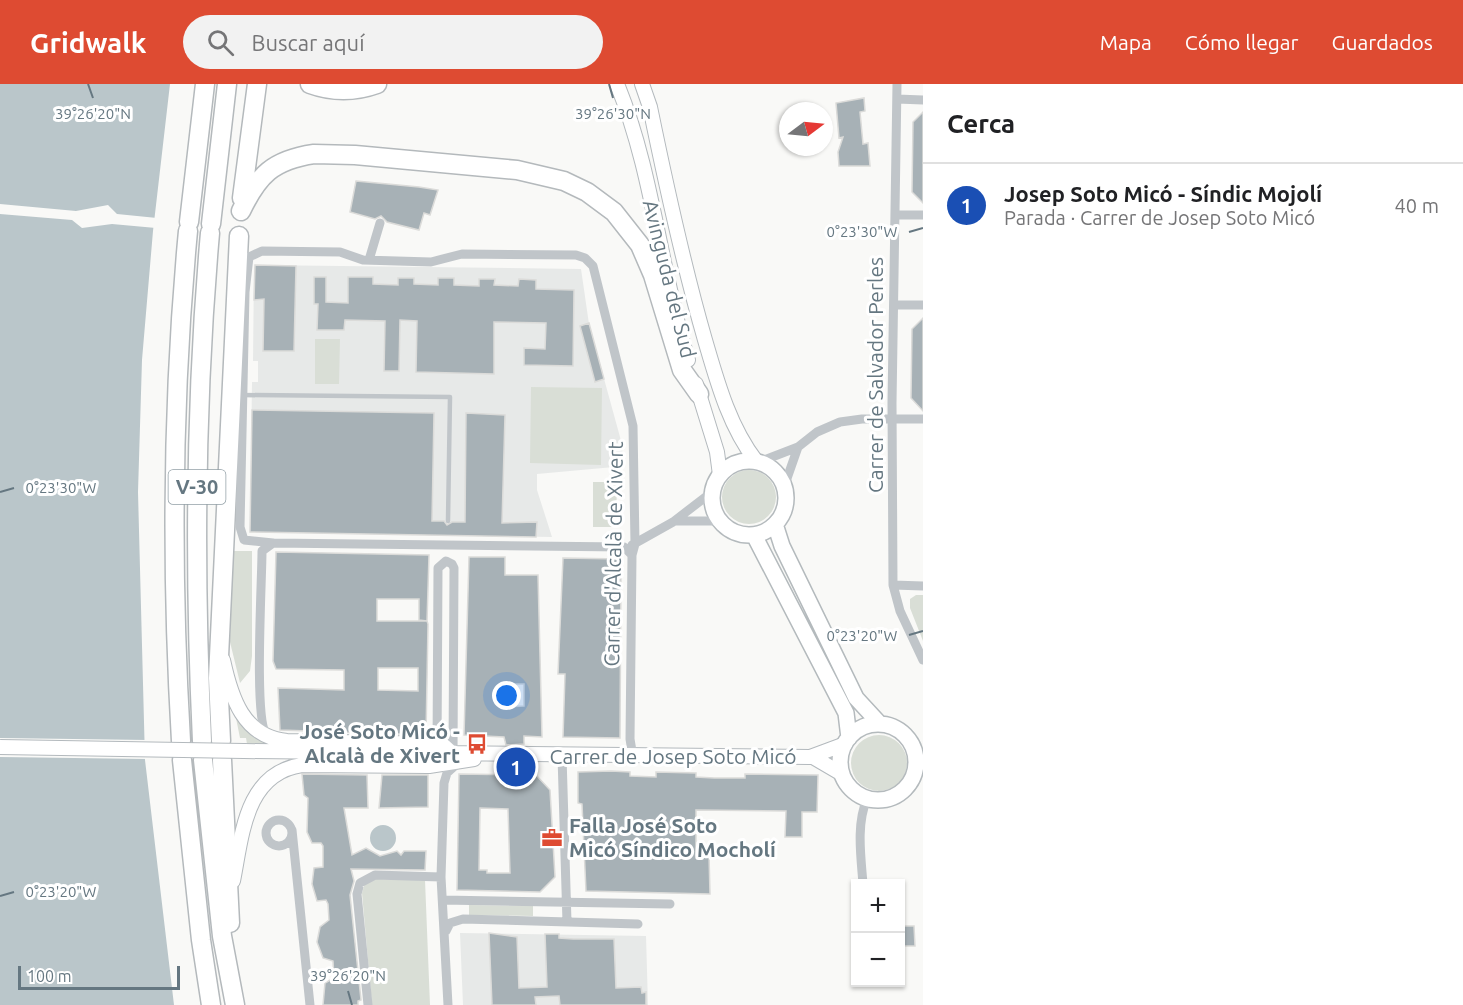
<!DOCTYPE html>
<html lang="es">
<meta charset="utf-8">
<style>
body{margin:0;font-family:Ubuntu,sans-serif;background:#f2f2f2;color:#202124}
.controls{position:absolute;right:18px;bottom:18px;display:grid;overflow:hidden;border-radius:0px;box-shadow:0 2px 4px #0004}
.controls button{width:54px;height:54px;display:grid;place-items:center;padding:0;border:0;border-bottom:2px solid #e0e0e0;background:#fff;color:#202124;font:30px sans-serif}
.compass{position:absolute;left:779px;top:18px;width:54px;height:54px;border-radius:50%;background:#fff;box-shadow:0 2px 4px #0004;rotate:74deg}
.scale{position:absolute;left:18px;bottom:15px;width:162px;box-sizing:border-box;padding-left:6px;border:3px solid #657781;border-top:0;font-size:16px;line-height:21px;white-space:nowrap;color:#657781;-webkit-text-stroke:4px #fff;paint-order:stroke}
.you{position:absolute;left:507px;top:612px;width:21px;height:21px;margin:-15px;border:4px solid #fff;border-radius:50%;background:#1a73e8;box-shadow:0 0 0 9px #1a73e833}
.badge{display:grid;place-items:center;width:39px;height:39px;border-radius:50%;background:#de4b32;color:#fff;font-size:20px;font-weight:700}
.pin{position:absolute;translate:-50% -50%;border:3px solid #fff;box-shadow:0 2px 6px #0006}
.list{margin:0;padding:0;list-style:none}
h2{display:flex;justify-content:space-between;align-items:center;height:78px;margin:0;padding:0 24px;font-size:26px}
h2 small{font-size:20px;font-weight:400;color:#757577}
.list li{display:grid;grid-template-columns:39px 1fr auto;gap:18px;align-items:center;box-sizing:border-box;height:84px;padding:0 24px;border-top:2px solid #e0e0e0}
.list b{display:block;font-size:22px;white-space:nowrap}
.list p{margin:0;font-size:20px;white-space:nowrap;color:#757577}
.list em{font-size:20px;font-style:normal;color:#757577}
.icon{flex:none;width:33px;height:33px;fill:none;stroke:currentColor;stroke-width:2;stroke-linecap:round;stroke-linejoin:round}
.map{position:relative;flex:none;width:923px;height:921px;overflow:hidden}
header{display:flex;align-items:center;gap:36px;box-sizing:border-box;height:84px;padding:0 30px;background:#de4b32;color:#fff}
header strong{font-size:28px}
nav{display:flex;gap:33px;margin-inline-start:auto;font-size:21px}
.search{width:420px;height:54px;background:#f2f2f2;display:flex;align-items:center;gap:15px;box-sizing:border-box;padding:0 21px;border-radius:33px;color:#757577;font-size:22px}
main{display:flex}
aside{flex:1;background:#fff}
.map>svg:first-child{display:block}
</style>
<header>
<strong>Gridwalk</strong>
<div class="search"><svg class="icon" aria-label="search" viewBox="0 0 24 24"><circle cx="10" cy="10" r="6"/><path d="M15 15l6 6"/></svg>Buscar aquí</div>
<nav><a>Mapa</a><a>Cómo llegar</a><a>Guardados</a></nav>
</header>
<main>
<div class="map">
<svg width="923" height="921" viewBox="0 0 923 921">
<rect width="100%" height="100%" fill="#f9f9f7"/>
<path fill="#e7e9e8" d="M257,181L581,185L589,240L620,353L625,382L537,390V406L552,453L250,448L252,298H258V277H253L254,183Z
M460,849L646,852L648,921H463Z"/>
<path fill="#d9ded6" d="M315,255H340L339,300H315Z
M531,303L602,304L601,381L530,379Z
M722 413a27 27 0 1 1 54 0a27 27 0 1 1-54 0Z
M593,398H617L616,443H593Z
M231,467H252V572L250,587L240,599L230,558Z
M916,511H923V557L910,524V515Z
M235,629L287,660H247L246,654H240Z
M851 679a28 28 0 1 1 56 0a28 28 0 1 1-56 0Z
M375,795L425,796L430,921H372L362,809L365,799Z
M469,821L533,822V832L469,831Z"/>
<path fill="#bac6ca" d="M0,0H170L153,147L142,276L138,408L145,676L174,921H0Z
M370 754a13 13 0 1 1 26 0a13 13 0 1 1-26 0Z"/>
<path fill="#f9f9f7" d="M0,120L76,127L108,121L117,130L157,134L156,144L112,140L82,144L72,136L0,130Z
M0,654L147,656L148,675L0,673Z"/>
<path fill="#a7b1b6" stroke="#dbdbd9" stroke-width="1.5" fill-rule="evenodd" d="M864,14L865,27L860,28L863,60L868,59L870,82H839L838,68L843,53L839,54L836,19Z
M923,28V119L912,108L913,38Z
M356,97L419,103L438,106L430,131L424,129L419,146L387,138L381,132L375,135L350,128Z
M255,181L296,182L294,267H263L264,215L254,216Z
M314,193H326V218L348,219V193H373V200L398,201V194H414V200L438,201V194H454V201L479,202V195H495L494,201L518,202L519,195L536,196V205L574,206L573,282L524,281V264L545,265L546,239L494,238V290L416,288L417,237L400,236L399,287H384L385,237L345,236L344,246H317L318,220H314Z
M923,234V327L911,314L912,245Z
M589,239L604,295L595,298L580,242Z
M252,326L434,329L432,437H444L447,441L452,438H465L466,329L505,331L502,439L537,438L536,453L250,448Z
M276,468L429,471L427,537L419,536V515H377V537H427L428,540L426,651L280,646L278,604L344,606V586L276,585L273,577ZM378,584H418V607L378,606Z
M469,473H505V491H538L542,653L524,652V660L506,661L504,653L464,651ZM504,600H524V622L504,623Z
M563,474L621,475L620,654L563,653L565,590H558Z
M611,687L630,688V692L656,693V688L696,689V693L714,694H745V690L818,691L817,728H802V753H785L786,727L696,726V771H709L710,810L586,807L582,720L578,719V688Z
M302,690L367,691L368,724H344L352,771L366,764L380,772L397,767L401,771L404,767H426L425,786L351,785L354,797L350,811L361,916L358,917V921H323L325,899L334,894L333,877L323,874L317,858L320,843L329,836L328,820L326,816L317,817L312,800L314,784L323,783V762L321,759H312L307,748L308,714L304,711Z
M459,690L536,691L550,706L555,793L540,808L457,806ZM480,724L508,725L510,789H487V786H479Z
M382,691H428V723L379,724Z
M900,842H914L915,862H900Z
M489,849L517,853L519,904L547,903L545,850H559V854L573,855H614L616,904L641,903L642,909L646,908V921H560L559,912L535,913L536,921H492Z"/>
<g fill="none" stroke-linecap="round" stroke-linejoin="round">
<g stroke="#b3b9bd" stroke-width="16">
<path id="secondary" d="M617,0C653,87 660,186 688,276
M642,0L650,23C666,101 683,180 705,256C717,297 729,342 756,377
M696,300L717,368L720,391
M223,576C231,613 243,653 287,657L437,660L443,661L453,670
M244,667L810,673L845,660
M813,673L842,690
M233,797C242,752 245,689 302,681L429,682L474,675"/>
</g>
<g stroke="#b4babd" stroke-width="18">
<path id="primary" d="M712 414a37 37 0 1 1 74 0a37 37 0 1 1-74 0Z
M775,440L782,462L856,614L880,640
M754,451L846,629L849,654
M840 678a38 38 0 1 1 76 0a38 38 0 1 1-76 0Z"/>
</g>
<g stroke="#b4b9bc" stroke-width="21">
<path id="highway" d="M310,0C332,8 355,8 377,0
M242,114L257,0
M241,127C258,91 273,76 314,70L355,71L517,86L564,97L587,108L614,128L640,161L653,191L682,286L699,310
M189,138L205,0
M211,140L227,0
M181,657C171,487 172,316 188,147
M202,657C194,488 195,318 210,149
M221,657L218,594L239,152
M182,676L201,856L211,921
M203,676L222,852L235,921
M222,676L230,839"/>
</g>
<path stroke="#c0c5c9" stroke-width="4.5" d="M243,311L450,313L448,437"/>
<path stroke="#c0c5c9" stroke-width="9" d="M897,0L892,319L893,501L900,527L923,576
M897,15L923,16
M895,131H923
M369,176L380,139
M894,221H923
M759,378L798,363L817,348L840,338L862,335H923
M784,403L798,363
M675,437H720
M632,461L673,438L712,408
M632,471L624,463L273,459L244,456L240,443L245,208L249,173L262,167L340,168L363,176L431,178L462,170L576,171L585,174L593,182L633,342L635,460L632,471L630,655L633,673
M893,501L923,502
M266,650C254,633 262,497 262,467L273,459
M437,666L438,484L446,477L452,480L454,484L453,670
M562,672L567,838
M266 749a13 13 0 1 1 26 0a13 13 0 1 1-26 0Z
M292,746L310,921
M863,800C861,773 856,740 867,715
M443,816L670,820
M446,847L450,839L463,835L638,840
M368,921L357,810L360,799L375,791L441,793
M448,921L441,793L444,699L447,689L457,680"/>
<use href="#secondary" stroke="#fff" stroke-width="14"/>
<use href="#primary" stroke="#fff" stroke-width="15"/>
<use href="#highway" stroke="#fff" stroke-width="18"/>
<g stroke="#b3b9bd" stroke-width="16" stroke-linecap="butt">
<path id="secondary-bridge" d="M0,663L244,667"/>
</g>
<use href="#secondary-bridge" stroke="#fff" stroke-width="14"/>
</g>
<path fill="none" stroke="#657781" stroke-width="2" d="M88,0L93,14M609,0L613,14M909,148L923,144M0,408L14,404M909,551L923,547M0,812L14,808M348,907L352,921"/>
<defs>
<g id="bus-bare" transform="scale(1.62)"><path d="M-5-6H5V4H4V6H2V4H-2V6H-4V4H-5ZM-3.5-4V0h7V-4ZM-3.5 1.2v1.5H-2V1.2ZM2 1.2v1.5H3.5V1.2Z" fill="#de4b32" stroke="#fff" stroke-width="2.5" paint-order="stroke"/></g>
<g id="office-bare" transform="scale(1.62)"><path d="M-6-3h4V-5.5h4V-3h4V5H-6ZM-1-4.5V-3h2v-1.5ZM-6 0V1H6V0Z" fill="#de4b32" stroke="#fff" stroke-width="2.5" paint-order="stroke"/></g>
</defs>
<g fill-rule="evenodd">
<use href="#bus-bare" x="477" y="660"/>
<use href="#office-bare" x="552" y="754"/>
</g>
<g text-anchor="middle" stroke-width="6" stroke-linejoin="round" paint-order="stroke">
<rect fill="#fff" stroke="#93a0a7" stroke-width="1.5" x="168.5" y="386" width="57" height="34" rx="4.5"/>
<g font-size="20" font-weight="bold" fill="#657781">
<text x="197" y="410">V-30</text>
</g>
<g font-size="21" fill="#657781" stroke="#fff">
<text transform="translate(669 195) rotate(76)" y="7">Avinguda del Sud</text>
<text transform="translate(876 291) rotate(-90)" y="7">Carrer de Salvador Perles</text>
<text transform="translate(614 470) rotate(-89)" y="7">Carrer d'Alcalà de Xivert</text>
<text x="673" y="680">Carrer de Josep Soto Micó</text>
</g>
<g font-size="21" font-weight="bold" fill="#657781" stroke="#fff" text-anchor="end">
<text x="460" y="655">José Soto Micó -<tspan x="460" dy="24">Alcalà de Xivert</tspan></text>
<text x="569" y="749" text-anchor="start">Falla José Soto<tspan x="569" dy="24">Micó Síndico Mocholí</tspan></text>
</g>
</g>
<g font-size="15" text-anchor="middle" fill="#657781" stroke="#fff" stroke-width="6" stroke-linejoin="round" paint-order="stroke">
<text x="93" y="35">39°26'20"N</text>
<text x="613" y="35">39°26'30"N</text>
<text x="862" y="153">0°23'30"W</text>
<text x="61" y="409">0°23'30"W</text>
<text x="862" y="557">0°23'20"W</text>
<text x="61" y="813">0°23'20"W</text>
<text x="348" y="897">39°26'20"N</text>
</g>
</svg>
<div class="controls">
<button>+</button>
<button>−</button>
</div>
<svg class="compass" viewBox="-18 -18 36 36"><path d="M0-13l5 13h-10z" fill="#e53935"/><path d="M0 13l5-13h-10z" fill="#757577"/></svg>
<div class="scale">100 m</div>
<div class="you"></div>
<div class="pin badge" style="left:516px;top:683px;background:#1a4fb4">1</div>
</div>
<aside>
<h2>Cerca<small></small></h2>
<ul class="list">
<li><span class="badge" style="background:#1a4fb4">1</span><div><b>Josep Soto Micó - Síndic Mojolí</b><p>Parada · Carrer de Josep Soto Micó</p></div><em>40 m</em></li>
</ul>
</aside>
</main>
